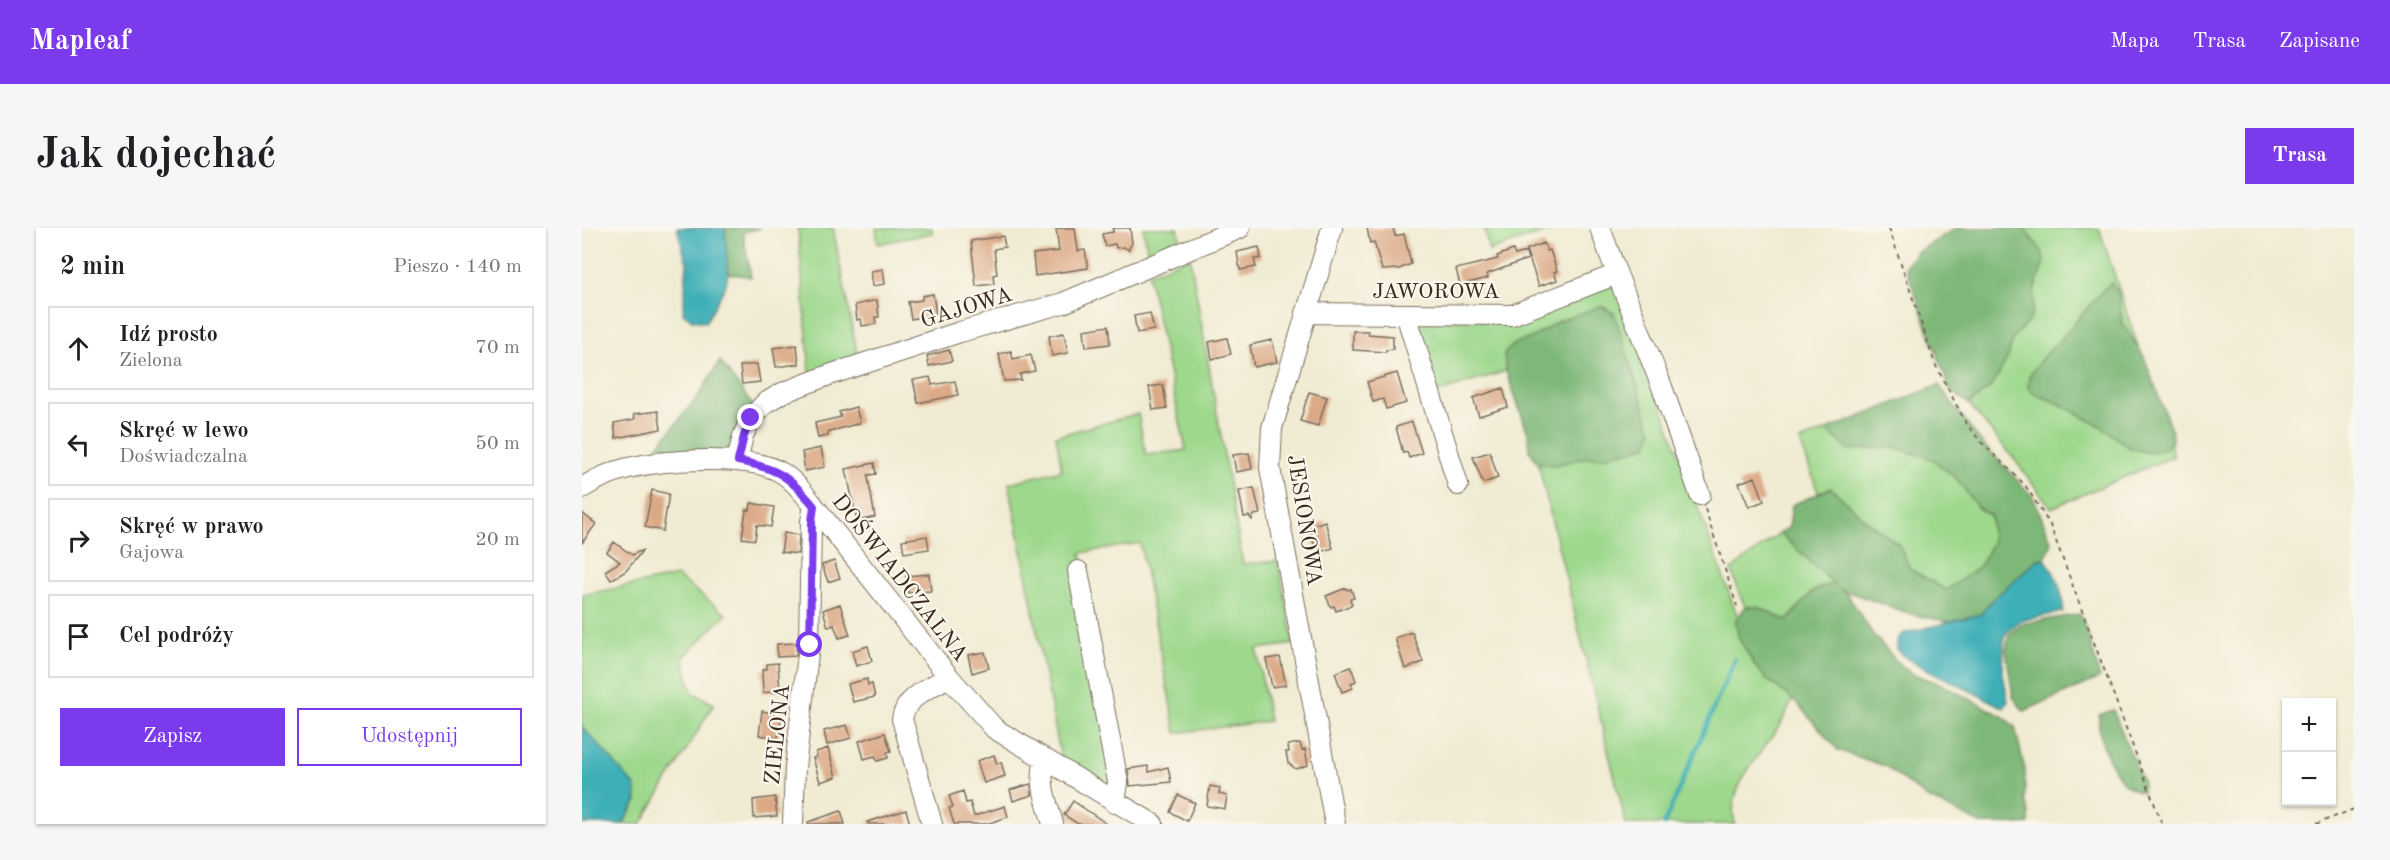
<!DOCTYPE html>
<html lang="pl">
<meta charset="utf-8">
<style>
body{margin:0;font-family:"Old Standard TT",serif;background:#f6f6f6;color:#202124}
.controls{position:absolute;right:18px;bottom:18px;display:grid;overflow:hidden;border-radius:0px;box-shadow:0 2px 4px #0004}
.controls button{width:54px;height:54px;display:grid;place-items:center;padding:0;border:0;border-bottom:2px solid #e0e0e0;background:#fff;color:#202124;font:30px sans-serif}
.stop{position:absolute;width:18px;height:18px;margin:-14px;border:4px solid #7c3aed;border-radius:50%;background:#fff}
.stop.end{background:#7c3aed;border-color:#fff;box-shadow:0 2px 6px #0008}
.list{margin:0;padding:0;list-style:none}
h2{display:flex;justify-content:space-between;align-items:center;height:78px;margin:0;padding:0 24px;font-size:26px}
h2 small{font-size:20px;font-weight:400;color:#757577}
.list li{display:grid;grid-template-columns:39px 1fr auto;gap:18px;align-items:center;box-sizing:border-box;height:84px;margin:0 12px 12px;padding:0 12px;border:2px solid #e0e0e0;border-radius:0px}
.list b{display:block;font-size:22px;white-space:nowrap}
.list p{margin:0;font-size:20px;white-space:nowrap;color:#757577}
.list em{font-size:20px;font-style:normal;color:#757577}
.actions{display:flex;gap:12px;padding:18px 24px}
.actions a{flex:1;padding:14px 0;border:2px solid #7c3aed;border-radius:0px;text-align:center;font-size:21px;color:#7c3aed}
.actions .main{background:#7c3aed;color:#fff}
.icon{flex:none;width:33px;height:33px;fill:none;stroke:currentColor;stroke-width:2;stroke-linecap:round;stroke-linejoin:round}
.map{position:relative;flex:none;width:1772px;height:596px;overflow:hidden;border-radius:0px}
header{display:flex;align-items:center;gap:36px;box-sizing:border-box;height:84px;padding:0 30px;background:#7c3aed;color:#fff}
header strong{font-size:28px}
nav{display:flex;gap:33px;margin-inline-start:auto;font-size:21px}
.intro{display:flex;align-items:center;justify-content:space-between;box-sizing:border-box;height:144px;padding:0 36px}
h1{margin:0;font-size:42px}
.button{padding:15px 27px;border-radius:0px;background:#7c3aed;color:#fff;font-size:21px;font-weight:700}
main{display:flex;gap:36px;padding:0 36px}
aside{flex:1;background:#fff;border-radius:0px;box-shadow:0 2px 4px #0004}
.map>svg:first-child{display:block}
</style>
<header>
<strong>Mapleaf</strong>
<nav><a>Mapa</a><a>Trasa</a><a>Zapisane</a></nav>
</header>
<div class="intro"><h1>Jak dojechać</h1><a class="button">Trasa</a></div>
<main>
<aside>
<h2>2 min<small>Pieszo · 140 m</small></h2>
<ul class="list">
<li><svg class="icon" aria-label="ahead" viewBox="0 0 24 24"><path d="M12 20V5M6 11l6-6 6 6"/></svg><div><b>Idź prosto</b><p>Zielona</p></div><em>70 m</em></li>
<li><svg class="icon" aria-label="left" viewBox="0 0 24 24"><path d="M17 20v-9H6M10 6l-5 5 5 5"/></svg><div><b>Skręć w lewo</b><p>Doświadczalna</p></div><em>50 m</em></li>
<li><svg class="icon" aria-label="right" viewBox="0 0 24 24"><path d="M7 20v-9h11M14 6l5 5-5 5"/></svg><div><b>Skręć w prawo</b><p>Gajowa</p></div><em>20 m</em></li>
<li><svg class="icon" aria-label="arrive" viewBox="0 0 24 24"><path d="M6 21V4h12l-3 4 3 4H6"/></svg><div><b>Cel podróży</b></div></li>
</ul>
<div class="actions"><a class="main">Zapisz</a><a>Udostępnij</a></div>
</aside>
<div class="map">
<svg width="1772" height="596" viewBox="0 0 1772 596">
<rect width="100%" height="100%" fill="#fbf7ec"/>
<filter id="ink" filterUnits="userSpaceOnUse"><feTurbulence type="fractalNoise" baseFrequency=".0167" numOctaves="2"/><feDisplacementMap in="SourceGraphic" scale="12" xChannelSelector="R" yChannelSelector="G"/><feConvolveMatrix kernelMatrix="1 2 1 2 8 2 1 2 1" color-interpolation-filters="sRGB"/></filter>
<filter id="wash" filterUnits="userSpaceOnUse"><feTurbulence type="fractalNoise" baseFrequency=".008" numOctaves="4" result="noise"/><feDisplacementMap in="SourceGraphic" scale="24" xChannelSelector="R" yChannelSelector="G"/><feGaussianBlur stdDeviation="1.35" result="paint"/><feColorMatrix in="noise" values="0 0 0 0 0 0 0 0 0 0 0 0 0 0 0 0 0 1.4 0 .05"/><feComposite in="paint" operator="in"/></filter>
<g filter="url(#wash)">
<rect width="100%" height="100%" fill="#f0ebd2"/>
<path fill="#9dd88c" stroke="#6c8155" stroke-width="1.5" d="M216,0H251L276,131L228,145Z
M294,0H350V5L296,16Z
M561,0H596L600,20L567,32Z
M902,0H975L907,23Z
M1438,0H1517L1592,228L1469,280L1433,232L1387,176L1410,158L1432,108L1447,93L1451,83L1452,63L1462,33Z
M608,29L661,336L696,333L712,416L675,421L687,493L594,505L558,315L499,325L544,570L479,531L427,255L480,242L474,208L556,186L564,227L604,222L566,46Z
M1028,56L1036,60L1045,82L1156,390L1154,393L1184,451L1211,471C1206,481 1202,491 1196,500C1178,527 1143,561 1153,596H1044L956,235L947,222L946,205L924,143L854,165L833,99L841,93L930,91Z
M1245,202L1267,222L1311,219L1350,231L1375,251L1396,280L1409,288L1410,315L1397,339L1364,362L1327,341L1317,317L1282,291L1249,260L1236,264L1218,213Z
M1198,305L1252,356C1226,360 1222,374 1205,393L1177,379H1163L1149,342Z
M95,348L144,386L101,430L110,464L132,476L59,596H41L55,573L53,558L0,500V367Z"/>
<path fill="#7eb878" stroke="#5c714b" stroke-width="1.5" d="M144,0H179L161,4L169,49L146,45L143,15Z
M1374,0H1441L1460,23L1462,33L1452,63L1451,83L1447,93L1432,108L1426,129L1410,158L1387,176L1368,162L1323,38L1335,24Z
M1529,55L1536,63L1540,94L1562,129L1590,204V214L1582,222L1566,225L1548,220L1518,198L1476,175L1455,167L1446,160L1447,148L1461,129L1477,113L1521,62Z
M1019,78L1032,85L1070,204L1065,218L1022,229H1005L974,237L956,235L947,222L946,205L924,142L922,126L933,115L949,110L975,94Z
M138,133L170,176L152,222L138,228L64,233L117,167Z
M1357,157L1398,213L1451,269L1470,315L1463,331H1456L1409,373L1399,386L1368,394L1329,386L1258,361L1265,366L1290,405L1318,437L1331,446L1359,456L1422,489L1433,499L1443,542V572L1447,585V596H1399L1344,569L1303,538L1256,522L1211,471L1184,451L1173,438L1156,409L1154,393L1163,379H1177L1205,393C1223,375 1225,360 1252,356L1198,305L1207,299L1210,277L1249,260L1282,291L1317,317L1328,341L1364,362L1397,339L1410,315L1409,288L1396,280L1375,251L1350,231L1311,219L1266,222L1245,202Z
M1498,386L1508,413L1518,450L1442,483L1431,469L1424,422L1427,406L1440,396Z
M1531,482L1561,555L1560,564C1554,562 1546,560 1542,555C1527,539 1515,509 1517,487Z"/>
<path fill="#3eafb7" stroke="#3c6c6a" stroke-width="1.5" d="M95,0H143L146,45L144,57L124,94L110,92L101,85L105,35Z
M1457,331H1463C1473,345 1483,367 1481,384L1438,393L1426,403L1422,409L1421,445L1426,473L1422,480L1335,436L1320,427L1315,421V412L1320,406L1399,386L1409,373Z
M0,498L53,558L55,572L41,596H0Z"/>
<g fill="none" stroke-linecap="round" stroke-linejoin="round">
<path stroke="#3eafb7" stroke-width="4" d="M1082,596L1153,431"/>
</g>
<g id="blocks">
<path fill="#dba986" d="M474,0H493L496,23L503,22L506,40L453,48L451,26L477,23Z
M531,0H548L550,15L546,22L542,19L534,20L533,16L523,18L520,6L531,4Z
M785,0H811L813,8L822,6L829,36L817,41L800,42L792,14L788,15Z
M421,8L423,19L412,21L415,46L411,47L412,56L394,58L389,13Z
M962,15L965,23L968,22L975,43L972,44L975,52L957,58L944,22Z
M677,19L679,30L672,31L674,39L658,42L655,24Z
M931,22L933,27L944,24L946,31L905,46L906,50L878,57L874,41L916,31L915,28Z
M301,41L303,56L291,58L289,43Z
M351,66L354,86L329,91L326,74L340,72V68Z
M295,72L297,89H293L294,96L280,98L279,91L275,92L273,77Z
M568,85L572,102L555,105L552,88Z
M526,98L528,116L504,119L502,102Z
M771,103H786V106L811,108V121L804,122V124L771,122Z
M482,105L486,125L470,128L467,108Z
M645,110L649,126L630,131L627,114Z
M690,112L695,134L672,139L668,117Z
M215,117L217,136L194,139L191,120Z
M367,122L370,133L347,138L345,128Z
M429,123L431,131L449,127L453,143L438,146L439,152L422,153L417,126Z
M175,136L178,154L160,156L158,138Z
M815,145L824,175L804,181L801,171L791,174L785,154Z
M348,149L350,157L373,153L376,167L336,175L331,152Z
M581,157L585,180L571,182L567,159Z
M921,160L926,179L897,188L891,170Z
M727,164L745,169L736,198L718,193Z
M274,179L278,195L246,204V208L236,210L233,195L259,189L257,184Z
M76,183L79,201L34,210L32,195L53,191L52,186Z
M830,194L840,225L827,230L825,224L821,225L814,199Z
M239,220L243,239L223,243L220,224Z
M908,224L916,250L901,255L891,229Z
M667,225L670,241L654,244L651,227Z
M292,235L294,246L286,247V250L293,289L275,293L264,241Z
M1173,249L1182,273L1167,279L1157,255Z
M672,260L678,286L672,287L670,292L667,288L662,289L657,263Z
M70,262L87,266L81,303L63,299Z
M169,275L192,279L189,299L175,297L173,312L160,310L164,282H168Z
M0,285L14,296L0,315Z
M743,293L751,320L735,325L727,299Z
M202,305L217,307L216,326L199,324Z
M345,308L347,321L322,325L320,312Z
M32,314L50,327L61,322L44,343L29,352L23,343L38,334L25,324Z
M252,333L258,350L246,354L240,337Z
M347,346L349,363L326,365L324,348Z
M764,360L765,362L769,361L772,370L768,371L770,377L754,383L752,378L749,379L744,368Z
M258,376L268,407L257,410L252,397L246,399L241,382Z
M830,404L841,434L823,441L813,410Z
M215,415L214,428L195,429V416Z
M286,418L290,433L274,438L270,423Z
M403,424L407,440L390,445L386,427Z
M698,429L704,457L690,459L684,431Z
M196,435L198,463L181,465L180,442L185,441V436Z
M769,439L774,453L769,455L771,460L760,464L753,445Z
M285,451L286,457L290,456L293,469L271,474L266,456Z
M180,483L191,485V490L199,491L196,510L177,507Z
M265,497L269,510L245,517L242,503Z
M303,505L309,523L305,524L306,530L295,533L293,528L282,531L277,513Z
M718,515L720,522L723,521L726,537L714,541L706,535L704,524H707L706,517Z
M246,520L254,549L238,554L231,530L235,529L234,524Z
M412,527L415,536L419,534L423,548L402,555L395,533Z
M566,538L567,544L586,539L589,554L548,558L546,541Z
M449,556L450,567L431,573L428,562Z
M628,558L638,560L637,566L645,568L643,581L625,578Z
M381,563L384,575L388,574L392,588L423,578L426,589L404,596H372L367,580L371,579L367,568Z
M596,567L613,575L605,593L588,584Z
M193,569L195,588L172,590L171,572Z
M491,573L525,596H496L482,587Z
M324,582L328,596H286L285,594Z
M259,583L263,596H226V594Z"/>
</g>
</g>
<g filter="url(#ink)">
<use href="#blocks" fill-opacity="0" stroke="#7a6e5d" stroke-width="1.5"/>
<g fill="none" stroke-linecap="round" stroke-linejoin="round">
<g stroke="#7a6e5d" stroke-width="22">
<path id="minor" d="M750,0L690,200L688,240L753,596
M1035,46L1080,159L1118,267
M724,85L930,87L1035,46L1018,0
M824,86L876,257
M155,233L161,208L169,190L183,175L200,165L247,147L378,104L481,75L658,0
M0,260C14,251 30,244 46,240C82,232 168,225 200,245C213,253 223,267 232,278L367,449L413,501L571,596
M496,343L536,554L533,575
M463,532C456,555 465,574 471,596
M211,596L213,540L227,417L229,293L232,278
M350,596L320,491C323,469 349,459 367,449"/>
</g>
<path stroke="#7a6e5d" stroke-width="2" stroke-dasharray="4.5 4.5" stroke-linecap="butt" d="M1307,0L1353,136L1384,195L1398,213L1443,257L1468,297L1580,596
M1123,281L1155,378
M1734,596L1772,581"/>
<use href="#minor" stroke="#fff" stroke-width="20"/>
</g>
</g>
<g fill="none" stroke-linecap="round" stroke-linejoin="round" filter="url(#ink)">
<path stroke="#7c3aed" stroke-width="8" d="M169,190L162,208L156,233C195,240 207,248 232,278L230,293L228,417"/>
</g>
<g text-anchor="middle" stroke-width="4.5" stroke-linejoin="round" paint-order="stroke">
<g font-size="22" fill="#3b2a1e" stroke="#fbf7ec">
<text x="854" y="70">JAWOROWA</text>
<text transform="translate(384 78) rotate(-17)" y="8">GAJOWA</text>
<text transform="translate(724 292) rotate(81)" y="8">JESIONOWA</text>
<text transform="translate(319 349) rotate(52)" y="8">DOŚWIADCZALNA</text>
<text transform="translate(194 506) rotate(-84)" y="8">ZIELONA</text>
</g>
</g>
</svg>
<div class="controls">
<button>+</button>
<button>−</button>
</div>
<div class="stop" style="left:228px;top:417px"></div>
<div class="stop end" style="left:169px;top:190px"></div>
</div>
</main>
